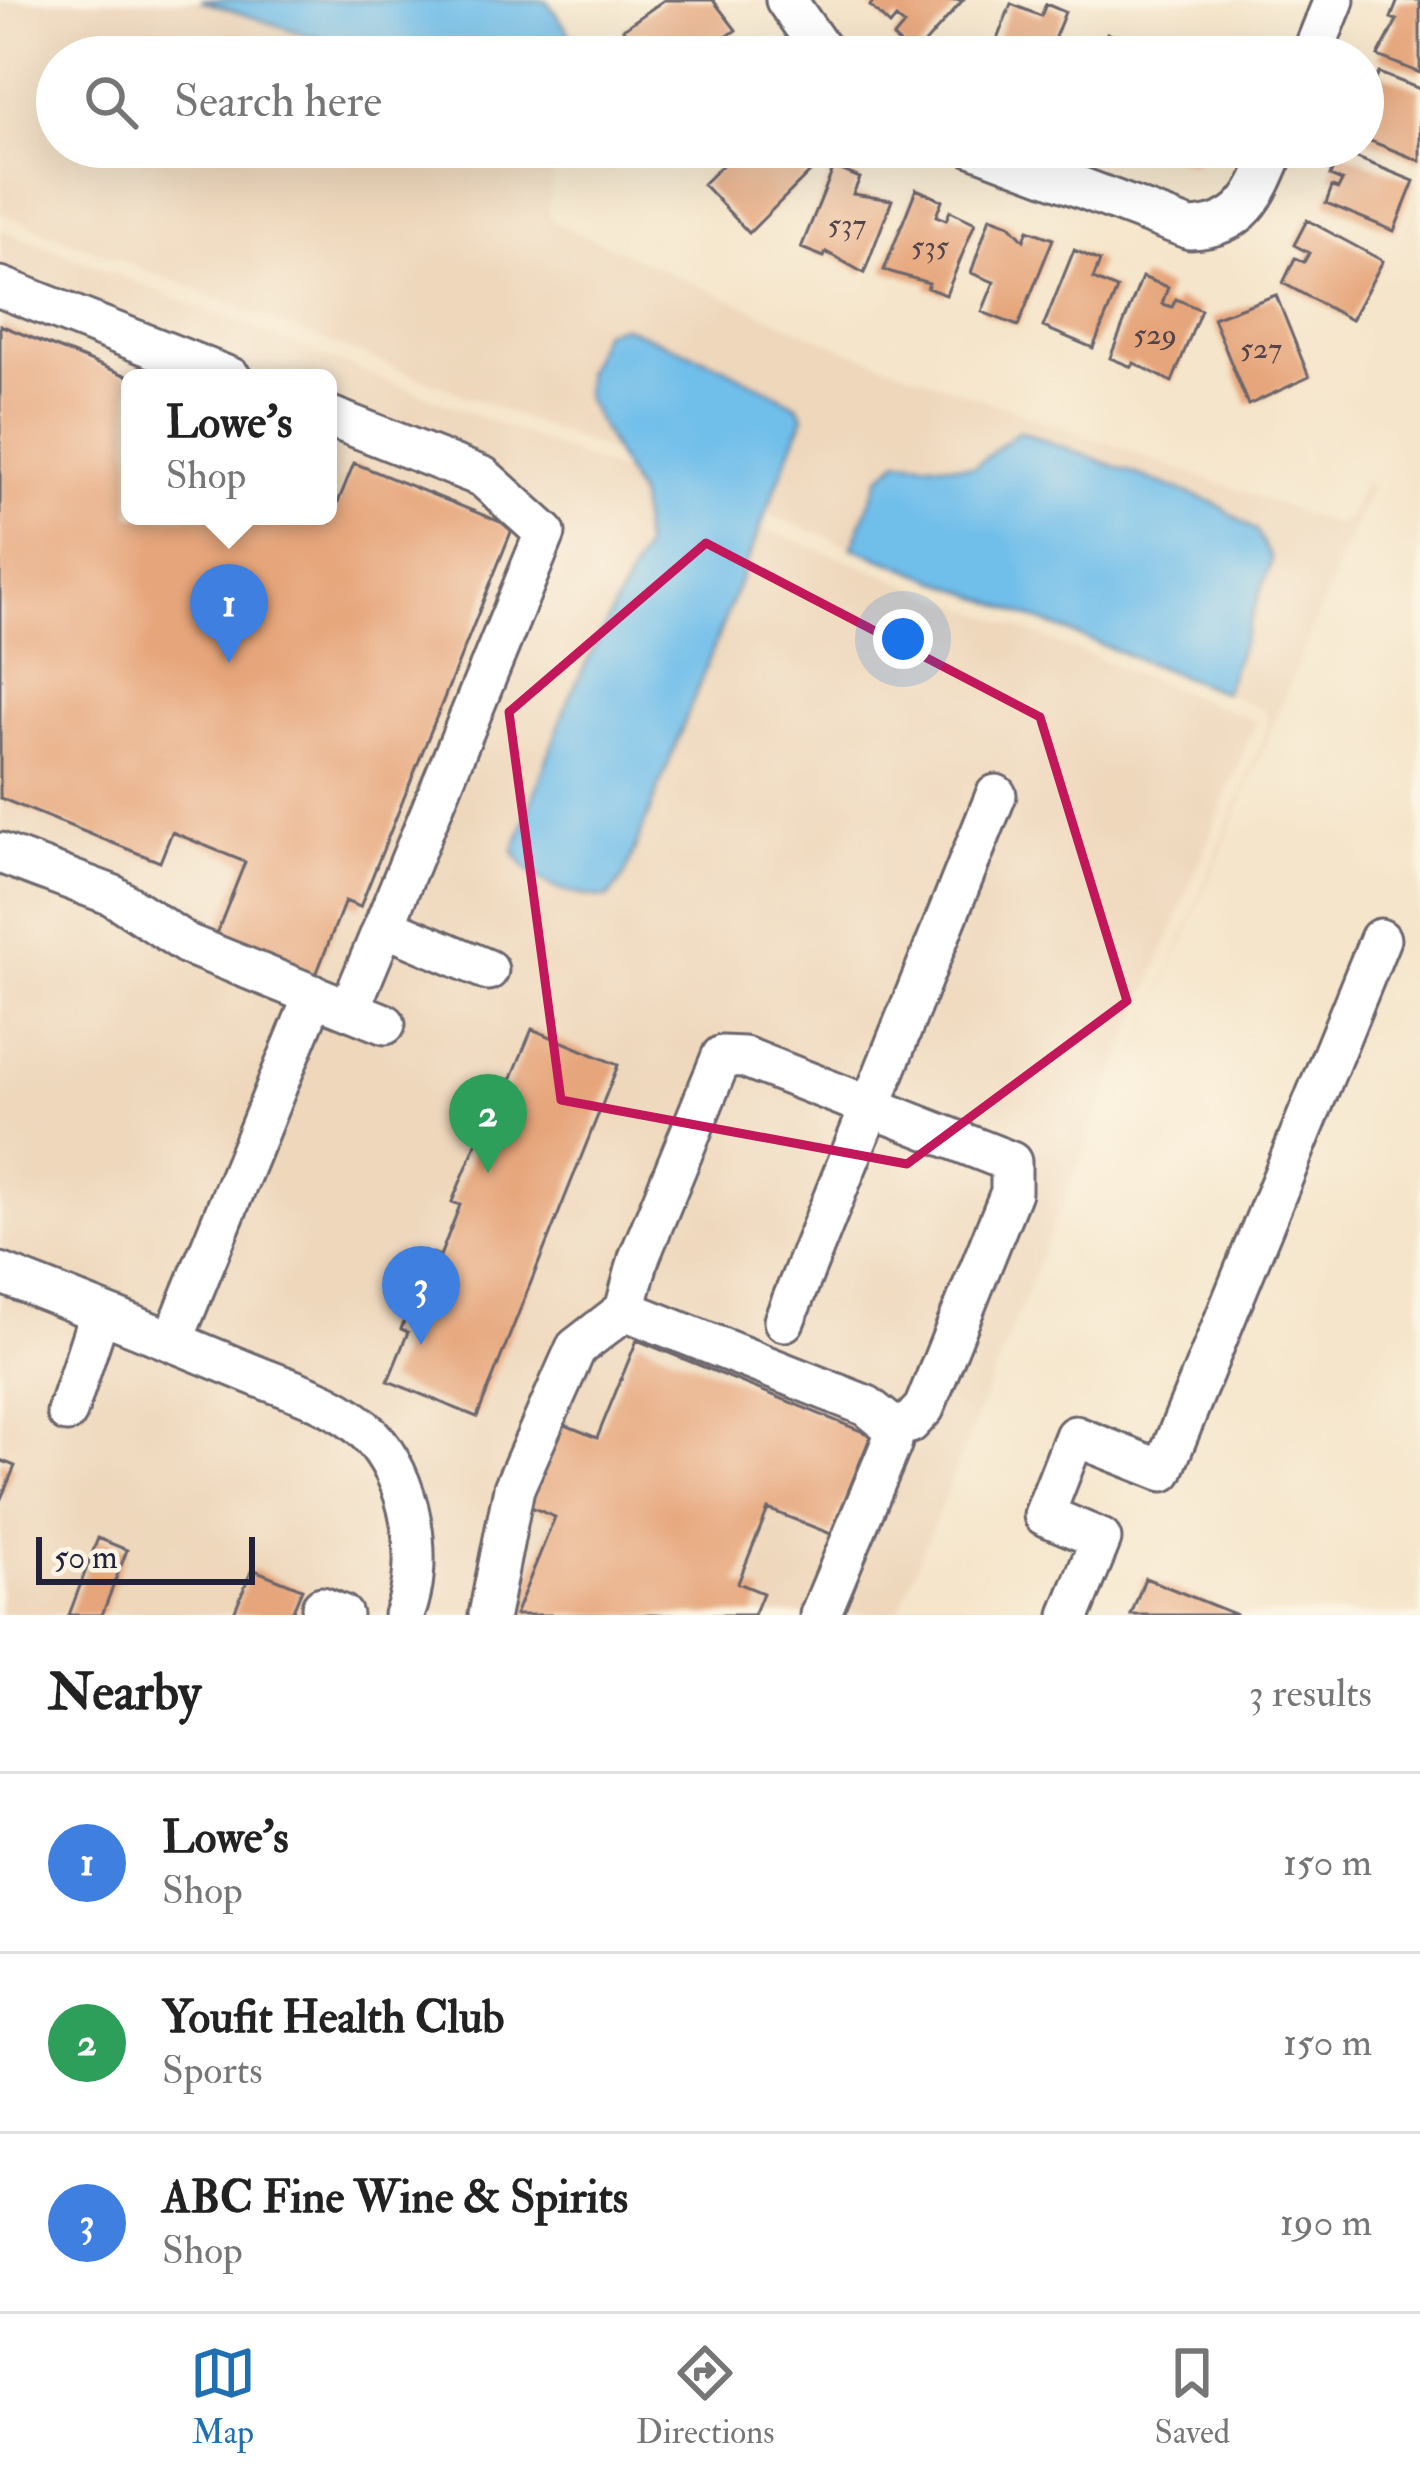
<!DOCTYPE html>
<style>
body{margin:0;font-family:"IM FELL Double Pica",serif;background:#f6f6f6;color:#222}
.scale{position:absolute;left:36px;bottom:30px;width:219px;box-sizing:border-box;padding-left:12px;border:6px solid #22223b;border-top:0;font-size:33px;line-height:42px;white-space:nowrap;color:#22223b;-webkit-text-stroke:9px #fcf5e5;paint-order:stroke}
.you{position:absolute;left:903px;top:639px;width:42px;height:42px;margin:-30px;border:9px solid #fff;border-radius:50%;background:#1a73e8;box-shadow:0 0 0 18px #1a73e833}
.badge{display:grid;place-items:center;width:78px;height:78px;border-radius:50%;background:#1f6fb2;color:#fff;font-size:39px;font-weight:700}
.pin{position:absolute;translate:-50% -99px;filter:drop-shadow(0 3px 6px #0008)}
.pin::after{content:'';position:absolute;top:63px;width:42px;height:36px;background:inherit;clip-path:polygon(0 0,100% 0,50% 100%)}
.popup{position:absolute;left:121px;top:369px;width:216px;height:156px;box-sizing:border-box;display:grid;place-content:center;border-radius:18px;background:#fff;filter:drop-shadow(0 3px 9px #0005);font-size:39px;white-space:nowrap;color:#767676}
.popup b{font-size:45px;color:#222}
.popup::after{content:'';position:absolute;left:50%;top:100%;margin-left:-24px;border:24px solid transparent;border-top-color:#fff}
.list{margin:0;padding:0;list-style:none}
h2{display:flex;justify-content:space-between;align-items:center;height:156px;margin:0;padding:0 48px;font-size:51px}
h2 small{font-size:39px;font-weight:400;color:#767676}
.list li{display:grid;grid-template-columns:78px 1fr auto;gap:36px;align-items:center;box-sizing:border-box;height:180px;padding:0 48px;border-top:3px solid #e0e0e0}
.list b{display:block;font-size:45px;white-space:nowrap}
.list p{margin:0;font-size:39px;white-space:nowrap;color:#767676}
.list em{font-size:39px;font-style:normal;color:#767676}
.icon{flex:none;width:66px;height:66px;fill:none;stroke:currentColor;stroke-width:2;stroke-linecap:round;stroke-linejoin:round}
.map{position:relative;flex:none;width:1420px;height:1615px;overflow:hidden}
.search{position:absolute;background:#fff;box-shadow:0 12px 48px #0002;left:36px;right:36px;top:36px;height:132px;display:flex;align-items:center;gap:30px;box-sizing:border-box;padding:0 42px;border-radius:66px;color:#767676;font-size:45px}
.sheet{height:696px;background:#fff}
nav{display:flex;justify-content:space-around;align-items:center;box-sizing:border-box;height:168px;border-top:3px solid #e0e0e0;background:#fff;font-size:33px;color:#767676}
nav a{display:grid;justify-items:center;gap:6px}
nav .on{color:#1f6fb2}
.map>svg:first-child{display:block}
</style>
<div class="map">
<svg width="1420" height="1615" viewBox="0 0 1420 1615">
<rect width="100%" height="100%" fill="#fcf5e5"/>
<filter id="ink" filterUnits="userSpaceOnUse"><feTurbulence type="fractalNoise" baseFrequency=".00833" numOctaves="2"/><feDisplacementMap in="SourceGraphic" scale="24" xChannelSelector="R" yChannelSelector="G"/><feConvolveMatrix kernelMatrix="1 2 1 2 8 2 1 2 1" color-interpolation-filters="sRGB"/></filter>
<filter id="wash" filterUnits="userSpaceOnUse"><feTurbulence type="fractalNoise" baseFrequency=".004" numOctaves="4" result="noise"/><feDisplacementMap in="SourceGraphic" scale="48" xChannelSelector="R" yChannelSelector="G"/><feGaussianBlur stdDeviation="2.7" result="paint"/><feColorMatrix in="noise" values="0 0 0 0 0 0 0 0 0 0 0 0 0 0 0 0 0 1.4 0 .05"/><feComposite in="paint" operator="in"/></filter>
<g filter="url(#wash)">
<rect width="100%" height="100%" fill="#f5e5ca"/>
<path fill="#eed7bb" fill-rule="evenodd" d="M0,0H200L375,57H57V147H556L548,209L552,221L843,349L1334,524L1348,518L1363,482L1372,485L1098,1148L1268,726L1265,710L1224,693L1272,561L1256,531L1215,503L1019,431L974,467L922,462L880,477L852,547L768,514L801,435L797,405L720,365L623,326L585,398L617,455L0,213Z
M0,229L1256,721L897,1615H0ZM130,378H328V516H130Z"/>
<path fill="#6fbeea" stroke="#487092" stroke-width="3" d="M200,0H546L571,35L557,57H375Z
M622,326L720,365L797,405L804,416L624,877L608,898C570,896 533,886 514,851L569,698L644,548L639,498L585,397L586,371L603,331Z
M1019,431L1215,503L1256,531L1272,560L1224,693L852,547L880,477L899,460L974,467Z"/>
<g id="blocks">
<path fill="#e6a57a" d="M664,0H713L736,30L699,57H643L623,29Z
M874,0H963L914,56L893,38L904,25L896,18L890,25L870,6Z
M1398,0H1420V73L1378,56L1397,20L1391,18Z
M1011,4L1041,16L1046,4L1065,12L1047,57H990Z
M1107,33L1127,41L1123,51L1137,57H1080L1088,37L1103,43Z
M1379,73L1420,89V161L1363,138V108L1372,112L1376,102L1367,98Z
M741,147H793L815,167L749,233L703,184Z
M1168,147H1200L1193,164L1166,153Z
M1340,151L1414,181L1394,231L1326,203L1332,187L1338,189L1342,181L1330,176Z
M834,167L860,178L853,194L892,200L864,273L826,252L824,257L801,248Z
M916,189L942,200L936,216L946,220L950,211L975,223L946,295L927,288L929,283L884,270Z
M990,217L1009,224L1024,240L1028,230L1053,239L1018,326L982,312L994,282L971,273Z
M1307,220L1383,261L1351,320L1283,283L1295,258L1304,262L1309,253L1294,245Z
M1074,250L1100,261L1093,279L1117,289L1093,348L1043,327Z
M1142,277L1168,287L1162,304L1172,307L1176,299L1201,310L1172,382L1134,363L1132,367L1110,358Z
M1276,295L1309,377L1248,405L1213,318Z
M0,325L130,377V516H314L330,522L354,463L513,527L360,907L345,901L316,975L216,935L245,862L172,832L160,862L0,798Z
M532,1029L618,1065L477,1417L388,1381L408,1332L401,1329L432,1253L440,1256L460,1205L452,1202L484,1125L491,1128Z
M637,1340L871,1435L831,1534L768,1509L738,1583L763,1593L754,1615H515L555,1517L524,1504L558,1422L597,1438Z
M0,1460L15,1466L0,1501Z
M98,1538L127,1550L102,1615H69Z
M252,1569L302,1589L291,1615H233Z
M1145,1578L1237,1615H1131Z"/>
</g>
</g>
<g filter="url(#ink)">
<use href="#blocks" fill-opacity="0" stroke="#6c666d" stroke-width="3"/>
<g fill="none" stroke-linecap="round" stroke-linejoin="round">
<g stroke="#6c666d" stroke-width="45">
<path id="minor" d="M786,0L826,57
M1311,57L1334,0
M974,147L1190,229C1245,227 1257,193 1276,147
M0,287L231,378
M328,416L483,477L545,533L384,926
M0,853L112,895L187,944L385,1024
M350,1008L384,926L488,970
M0,1273C83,1305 165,1338 247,1372C287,1389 337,1401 369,1434C411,1476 426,1561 404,1615
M625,1310L639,1258L722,1056L744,1057L1011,1162V1192L924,1408L910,1423L893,1427
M784,1321L996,795
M174,1338L314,995
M67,1412L100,1312
M322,1607L342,1615
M489,1615L514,1488L576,1348L625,1310L867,1406L893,1427L892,1442L820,1615
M1070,1615L1101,1539L1044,1515L1075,1436L1163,1471L1380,939"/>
</g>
<use href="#minor" stroke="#fff" stroke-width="39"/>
</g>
</g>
<path fill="none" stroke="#c2185b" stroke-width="9" stroke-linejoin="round" d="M706,543L1040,717L1127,1001L907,1164L561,1100L509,712Z"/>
<g text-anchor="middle" stroke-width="12" stroke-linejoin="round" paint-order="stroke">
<g font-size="30" fill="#53434b">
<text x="847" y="234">537</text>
<text x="930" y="256">535</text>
<text x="1155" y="344">529</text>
<text x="1261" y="358">527</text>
</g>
</g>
</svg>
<div class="scale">50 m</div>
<div class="you"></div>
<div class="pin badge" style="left:229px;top:663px;background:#3f7fe0">1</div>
<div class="popup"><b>Lowe's</b>Shop</div>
<div class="pin badge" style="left:488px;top:1173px;background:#2e9e5b">2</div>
<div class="pin badge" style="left:421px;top:1345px;background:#3f7fe0">3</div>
<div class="search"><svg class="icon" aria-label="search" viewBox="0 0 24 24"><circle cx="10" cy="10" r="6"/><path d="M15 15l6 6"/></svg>Search here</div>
</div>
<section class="sheet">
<h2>Nearby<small>3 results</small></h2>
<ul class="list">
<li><span class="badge" style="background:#3f7fe0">1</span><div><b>Lowe's</b><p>Shop</p></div><em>150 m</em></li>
<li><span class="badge" style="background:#2e9e5b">2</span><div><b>Youfit Health Club</b><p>Sports</p></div><em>150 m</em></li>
<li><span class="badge" style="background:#3f7fe0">3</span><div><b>ABC Fine Wine &amp; Spirits</b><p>Shop</p></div><em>190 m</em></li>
</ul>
</section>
<nav>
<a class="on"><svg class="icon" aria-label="map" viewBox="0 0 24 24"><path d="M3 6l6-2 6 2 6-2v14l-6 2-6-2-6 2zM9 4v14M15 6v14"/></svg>Map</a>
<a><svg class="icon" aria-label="directions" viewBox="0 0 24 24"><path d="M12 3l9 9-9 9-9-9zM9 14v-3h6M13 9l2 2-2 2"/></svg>Directions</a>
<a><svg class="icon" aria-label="saved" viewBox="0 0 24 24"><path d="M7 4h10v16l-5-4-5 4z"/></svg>Saved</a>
</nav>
